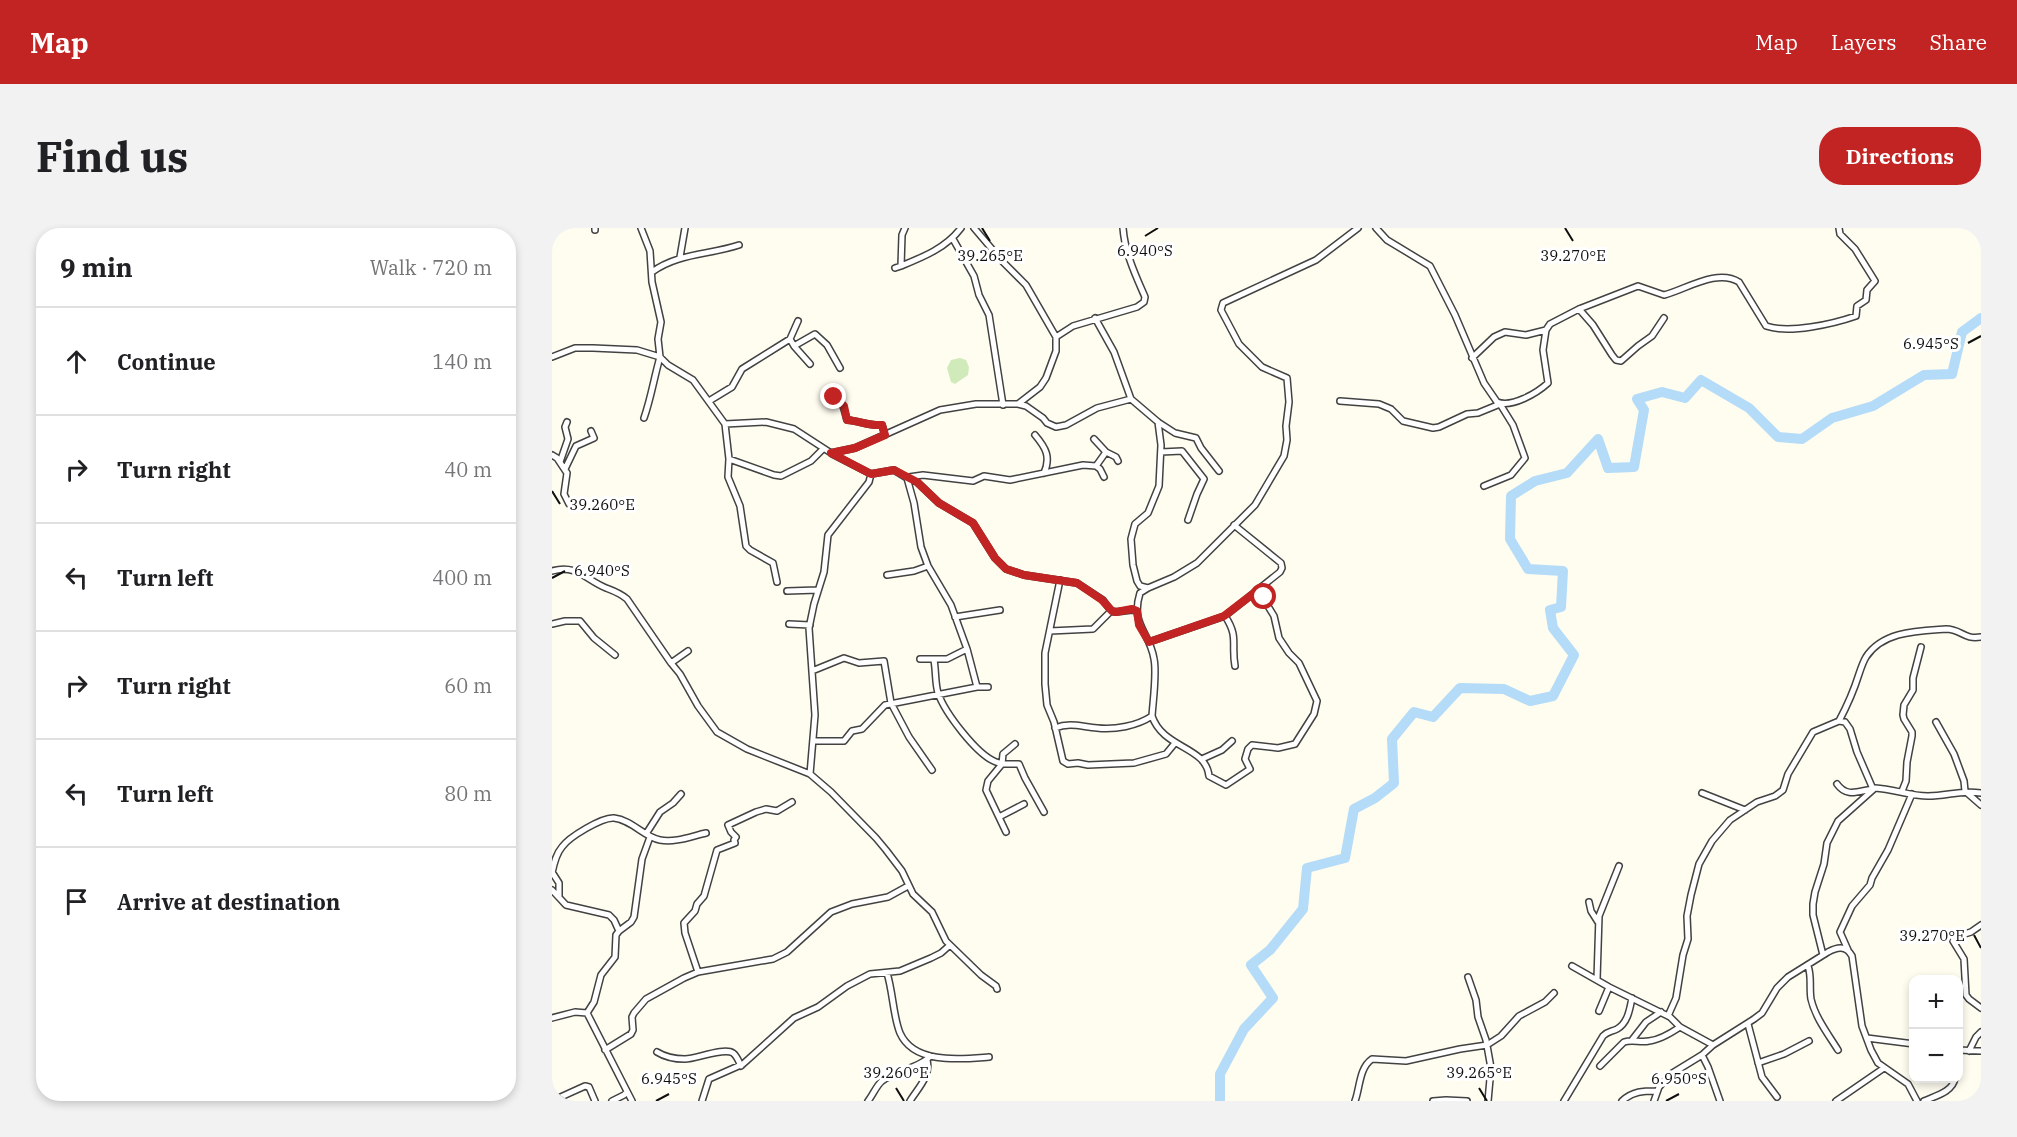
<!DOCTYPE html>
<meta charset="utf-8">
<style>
body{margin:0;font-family:"IBM Plex Serif",serif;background:#f2f2f2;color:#202124}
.controls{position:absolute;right:18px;bottom:18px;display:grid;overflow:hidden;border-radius:12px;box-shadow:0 3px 9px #0003}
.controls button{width:54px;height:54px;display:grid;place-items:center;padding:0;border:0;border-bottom:2px solid #e0e0e0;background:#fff;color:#202124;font:30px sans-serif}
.stop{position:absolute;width:18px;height:18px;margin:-14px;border:4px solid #c22323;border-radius:50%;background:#fff}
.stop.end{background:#c22323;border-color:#fff;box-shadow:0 2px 6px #0008}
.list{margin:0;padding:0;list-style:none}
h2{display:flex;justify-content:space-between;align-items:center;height:78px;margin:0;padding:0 24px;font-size:26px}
h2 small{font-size:20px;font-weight:400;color:#757577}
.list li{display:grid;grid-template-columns:39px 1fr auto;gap:18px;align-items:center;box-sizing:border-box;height:108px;padding:0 24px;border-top:2px solid #e0e0e0}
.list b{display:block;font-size:22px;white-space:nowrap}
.list em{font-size:20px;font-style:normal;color:#757577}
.icon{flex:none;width:33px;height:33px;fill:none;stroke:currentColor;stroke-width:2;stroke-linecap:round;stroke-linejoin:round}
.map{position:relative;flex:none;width:1429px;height:873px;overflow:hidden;border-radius:24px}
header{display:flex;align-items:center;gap:36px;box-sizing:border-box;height:84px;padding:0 30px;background:#c22323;color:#fff}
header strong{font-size:28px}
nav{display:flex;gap:33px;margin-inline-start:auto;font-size:21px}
.intro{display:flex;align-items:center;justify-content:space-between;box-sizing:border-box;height:144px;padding:0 36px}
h1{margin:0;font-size:42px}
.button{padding:15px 27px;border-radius:24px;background:#c22323;color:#fff;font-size:21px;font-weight:700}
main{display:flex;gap:36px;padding:0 36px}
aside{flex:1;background:#fff;border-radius:24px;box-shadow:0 3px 9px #0003}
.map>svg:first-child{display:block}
</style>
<header>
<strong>Map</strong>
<nav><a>Map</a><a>Layers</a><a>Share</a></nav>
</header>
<div class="intro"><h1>Find us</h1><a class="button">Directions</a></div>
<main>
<aside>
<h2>9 min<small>Walk · 720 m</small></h2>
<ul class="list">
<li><svg class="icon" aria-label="ahead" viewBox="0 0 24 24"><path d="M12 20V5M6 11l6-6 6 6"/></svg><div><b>Continue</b></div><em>140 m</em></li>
<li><svg class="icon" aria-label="right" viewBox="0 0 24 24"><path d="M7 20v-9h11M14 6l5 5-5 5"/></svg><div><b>Turn right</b></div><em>40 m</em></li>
<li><svg class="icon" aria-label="left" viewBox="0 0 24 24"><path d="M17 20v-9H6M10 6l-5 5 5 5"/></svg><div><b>Turn left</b></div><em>400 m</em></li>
<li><svg class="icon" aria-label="right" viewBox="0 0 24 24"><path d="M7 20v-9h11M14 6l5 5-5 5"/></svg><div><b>Turn right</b></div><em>60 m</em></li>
<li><svg class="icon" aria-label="left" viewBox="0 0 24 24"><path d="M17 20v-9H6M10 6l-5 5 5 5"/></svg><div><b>Turn left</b></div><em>80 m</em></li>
<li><svg class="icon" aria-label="arrive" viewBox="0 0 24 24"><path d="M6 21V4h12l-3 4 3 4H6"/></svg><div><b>Arrive at destination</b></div></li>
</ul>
</aside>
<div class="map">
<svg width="1429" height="873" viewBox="0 0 1429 873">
<rect width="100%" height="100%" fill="#fffdf0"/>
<path fill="#d0ebb9" d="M408,130L414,132L417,139L416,147L403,156L399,154L395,140L399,132Z"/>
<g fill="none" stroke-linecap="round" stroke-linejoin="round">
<path stroke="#b4dbf7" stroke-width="10" d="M668,873V846L692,801L721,770L699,737L718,722L751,681L755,640L793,630L802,581L823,570L842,555L840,511L862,484L881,489L908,460L952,461L978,473L1001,468L1022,427L1001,400L998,382L1009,379L1011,343L976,341L958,311L959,268L983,253L1015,245L1046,211L1056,240L1082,239L1092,182L1085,171L1110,164L1133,170L1149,152L1197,180L1226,209L1250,211L1280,190L1321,178L1372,147L1400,146L1410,104L1429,90"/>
<g stroke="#424242" stroke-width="8">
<path id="minor" d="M43,0V2
M89,0L98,23L100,54L109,94L106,111L108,129L116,137L141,152L173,196L214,194L242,201L279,225L303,220L388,182L424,176H466L488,159L494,150L504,123V109L474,57L451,34L422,0
M824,0L835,12L878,38L903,87L932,155L945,174C960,180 985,165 996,155L991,122L994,102L998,96L1027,81L1086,58L1112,67C1133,62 1165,40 1187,54L1214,98C1237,106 1281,96 1304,88L1305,78L1314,72L1315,62L1323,53L1303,21L1288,6L1287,0
M401,11L422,48L427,67L437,87L451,177
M128,29L133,0
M349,38C371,29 394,20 409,0
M343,40L349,38L350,7L353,0
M100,44C126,25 157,27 187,17
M1027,81L1041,97L1060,127L1064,132L1069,133L1086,118L1100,108L1112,90
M543,90L562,124L579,171
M504,109L521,98L585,79L592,74L593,69C583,46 573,25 571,0
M238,111L246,93
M242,118L258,136
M0,129L23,120H41L85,122L108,129C102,150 99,170 92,190
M920,130L942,109L953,104L974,107L994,102
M282,169C292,173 292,183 295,192C308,193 317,198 330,197L333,207
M157,173L180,159L190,141L238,111L242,118L263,106L275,117L288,140
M788,173L827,176L839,181L851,193L881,200L887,199L915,186L926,185L948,176L961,197L973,230L959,247L932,258
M466,176L474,178L491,190L495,195L504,199L514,197L545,180L579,171L606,194L623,205L644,210L649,220L667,243
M606,194L609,217L607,258L596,285L583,296L579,311L581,337L585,353L588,358L596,360L622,349L645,335L703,277L732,228L735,212L734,198L737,174L735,150L710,139L687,116L669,82L671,75L764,32L806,0
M173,196L177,231L222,247L229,248L259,233L271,221
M483,207C494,220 499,229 492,245
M542,211L554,224
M609,224L630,223L652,251L645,266L636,292
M0,227L5,230L15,245L12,266L17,276
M177,231L176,249L188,278L194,318L198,322L221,335L225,354
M8,234L16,211L13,199L15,194
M544,238L554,224L564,229L566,233
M13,241L24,218L42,210L39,203
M319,246L342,242L355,250L362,275L369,319L376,338L399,377L415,421L395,431H368
M357,249L371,247L421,253L432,248L458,252L531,237L544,238L548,241L552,249
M355,250L365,254L387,275L421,295L443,330L454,341L472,347L525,355L551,372L559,383L564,384L580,382L585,383
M0,343C25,336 34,352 54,360C62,363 68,365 75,371L119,435L128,446L146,478L165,504L195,521L258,546L279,564L324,610L334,622L350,643L361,666L380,684L394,713L429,747L444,758L445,761
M335,347L362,343L376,338
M508,352L493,425V456L495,477L502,494L511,533L516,536L526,535L536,537L582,535L614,526L623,515
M596,360L588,365C578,397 598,404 602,431C605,445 601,473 600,488C611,521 654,518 657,548L674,557L698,541L693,531L696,521L700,517L726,520L743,516L762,486L765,473L747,435L737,425L727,410L722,388L706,362
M235,363L266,362
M673,388C687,409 679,416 683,438
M403,389L448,382
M0,396L13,393H28L42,410L63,427
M237,396L258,397
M498,403L541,401L559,383
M597,414L673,388L728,344L730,340L729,335L682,297
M415,421L425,459
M382,432C384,443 383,455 386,465C393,485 425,527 444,534C451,537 460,536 467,536L473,550L492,584
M119,435L136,423
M260,443L292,430L307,435L332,433L339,475L357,509L380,542
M1287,493L1293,494L1298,501L1305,524L1321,561
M1384,494L1402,526L1412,553L1413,563L1429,577
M503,500C518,494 530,499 545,500C563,502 585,498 600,488
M261,513H292L300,503L310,501L333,477L425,459H436
M650,531L670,522L680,513
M258,546L263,487L257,400L262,376L272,344L276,307L317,254L319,246L280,226
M1285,556C1295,570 1306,563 1321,561
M1350,563L1354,553L1355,534L1360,508V504L1352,491L1351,487L1352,477L1361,462V450L1369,419
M1150,565L1193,582
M447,589L472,576
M454,604L434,562L436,553L450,536L451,526L463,516
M94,606L108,584L121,575L129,566
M0,644L7,655V668
M0,645C2,635 4,626 10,619C17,609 50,589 62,590C80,592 92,609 108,612C123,615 140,608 154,605
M0,662L14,677L57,687L62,692L67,703L64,707L63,729L49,747L42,774L35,785
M1037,674L1039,683L1046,694
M1429,697L1419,704L1403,709L1401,713L1412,731L1414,767L1417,771L1429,780
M67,703L79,694L82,689L90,631L98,609
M1296,722L1288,704L1300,678L1318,657L1320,650L1336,622L1360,566
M1271,727L1261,687V676L1263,664L1272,636L1275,615L1286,593L1323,560C1342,561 1358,568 1376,568C1396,568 1407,562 1429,565
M1020,738L1057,759L1118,789L1128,799L1161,817
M1256,738C1260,749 1257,759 1259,771C1263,789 1276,806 1286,822
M146,744L133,705L132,695L143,683L145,676L152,668L165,622L183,615L182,612L184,609L179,604L176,597L204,584L214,581L225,583L240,574
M335,745C341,764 341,788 348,805C362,837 410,831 437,829
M916,749L924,772L926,789L934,812L939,840L936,873
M1045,751L1047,688L1067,638
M1047,783L1057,759
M1116,788L1124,770L1131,727L1136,711L1135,688L1139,667L1147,636L1160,613L1178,592L1205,574L1223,568L1231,562L1236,546L1261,504L1287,493C1295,478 1302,462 1307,446C1309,440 1311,434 1314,429C1331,403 1366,403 1394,401C1409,401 1412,412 1429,409
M0,790L23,784L35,785L80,873
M1196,796L1210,849L1225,869
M1315,810L1362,816
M1080,812L1094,794L1109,784
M53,822L79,806L81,802L80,789L82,785L94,771L132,750L146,744L221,731L235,724L279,684L300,676L336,669L356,658
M1406,822L1429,823
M1417,823L1424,809L1429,804
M105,824C113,829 122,831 133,831C144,831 172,819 181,825C185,828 187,834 189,838
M1150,827L1156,839L1168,873
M1206,835L1232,826L1257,813
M1048,838L1072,814C1081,811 1088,815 1097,813C1108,812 1119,805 1128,799
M0,873L33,858L37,859L43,873
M60,873L72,867L75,864
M150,873L157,851L191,836L242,790L266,779L295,758L318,746L348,743L379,730L389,725L398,717
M316,873C321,867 324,858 330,853C343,843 370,839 378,828
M358,873C366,860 379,848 375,832
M803,873C808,860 807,840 820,831L854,833L908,821L935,817L949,808L967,788L993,774L1002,765
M881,873L894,872L915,873
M1012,873L1051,808C1056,803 1059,804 1065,801C1076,795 1078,780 1080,770
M1070,873C1081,863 1091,863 1105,863
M1102,873L1107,859L1119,846L1150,827L1161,817L1202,791L1210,785L1225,760L1236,749L1276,724C1285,719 1294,717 1300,728L1310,798L1319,822L1326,835L1356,856L1365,873
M1284,873L1332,840
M1372,873C1383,868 1401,864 1403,850"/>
</g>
<use href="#minor" stroke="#fff" stroke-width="5"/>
</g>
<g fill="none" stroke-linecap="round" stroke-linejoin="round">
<path stroke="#c22323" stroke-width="8" d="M282,169L292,178L295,192C308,193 317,198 330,197L333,207L303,220L279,225L319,246L342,242L365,254L387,275L421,295L443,330L454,341L472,347L525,355L550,372L560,383L564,384L580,381L585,383L587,397L597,414L672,388L706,362L712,369"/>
</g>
<path fill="none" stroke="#0f0f0f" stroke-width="2" d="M430,0L438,13M1013,0L1021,13M593,8L606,0M1416,115L1429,108M0,263L8,276M0,350L13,343M1422,707L1429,720M344,860L352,873M927,860L935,873M104,873L117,866M1114,873L1127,866"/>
<g font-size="15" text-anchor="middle" fill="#0f0f0f" stroke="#fff" stroke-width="6" stroke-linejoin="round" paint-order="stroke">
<text x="593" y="28">6.940°S</text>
<text x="438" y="33">39.265°E</text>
<text x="1021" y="33">39.270°E</text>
<text x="1379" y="121">6.945°S</text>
<text x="50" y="282">39.260°E</text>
<text x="50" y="348">6.940°S</text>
<text x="1380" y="713">39.270°E</text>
<text x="344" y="850">39.260°E</text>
<text x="927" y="850">39.265°E</text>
<text x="117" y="856">6.945°S</text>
<text x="1127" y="856">6.950°S</text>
</g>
</svg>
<div class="controls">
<button>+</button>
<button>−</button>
</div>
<div class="stop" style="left:712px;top:369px"></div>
<div class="stop end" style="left:282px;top:169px"></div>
</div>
</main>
